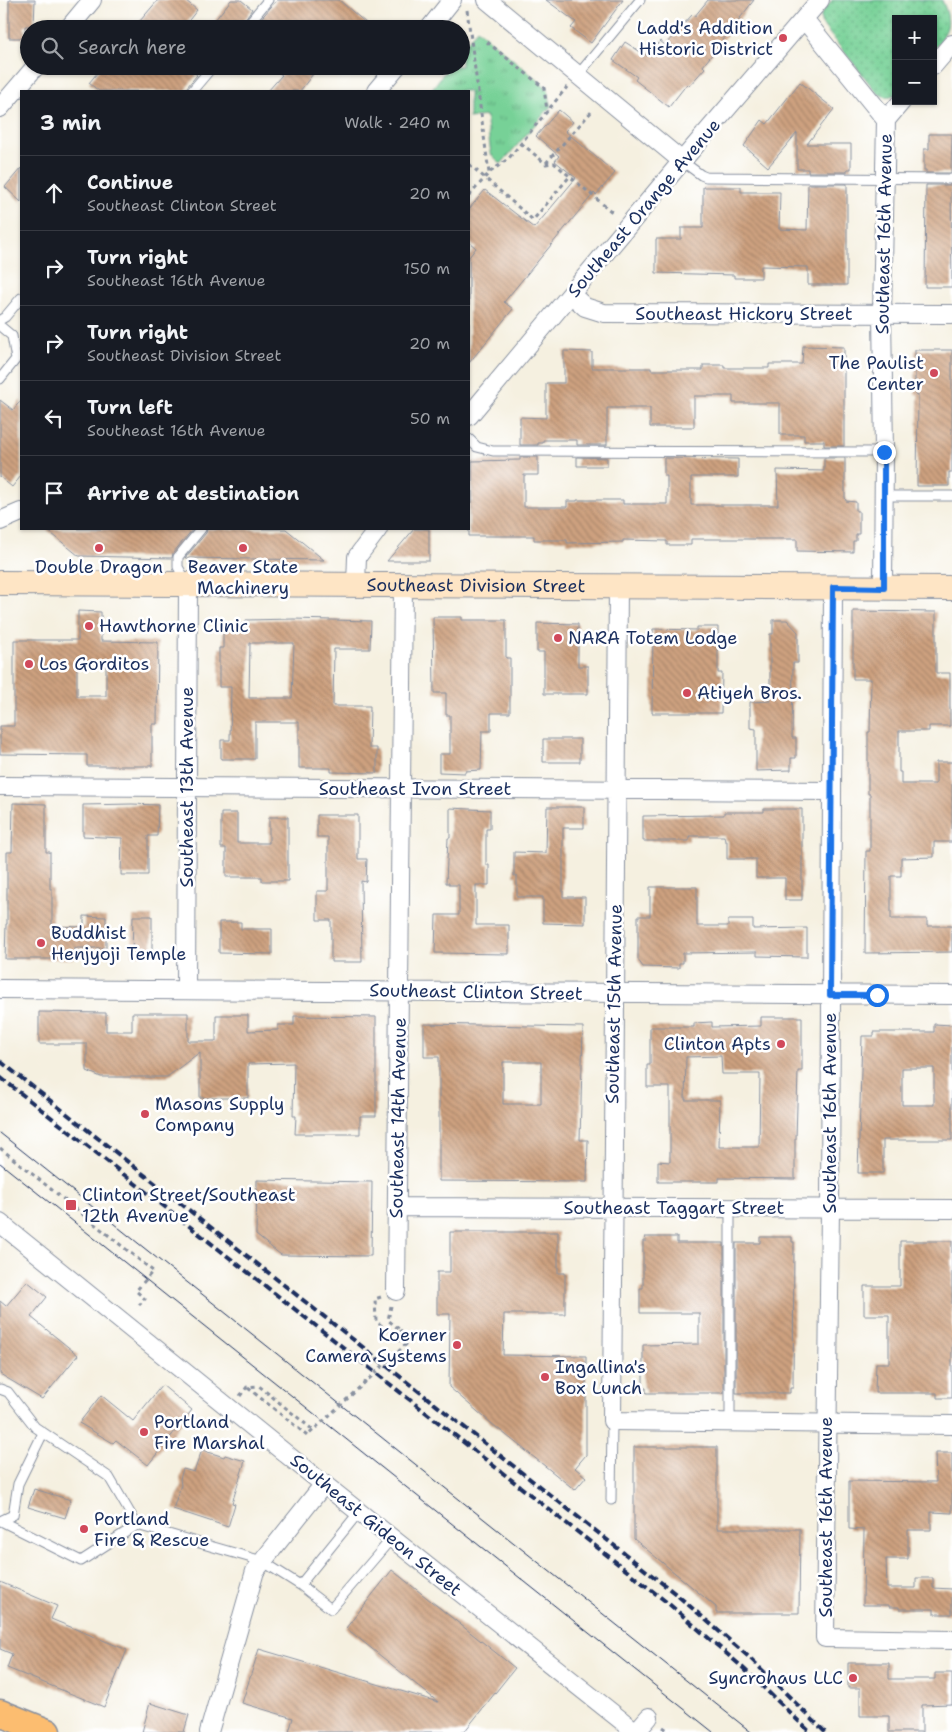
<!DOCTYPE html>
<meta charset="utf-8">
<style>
body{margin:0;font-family:"Shantell Sans",sans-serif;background:#242831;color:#f1f3f6}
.controls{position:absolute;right:15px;top:15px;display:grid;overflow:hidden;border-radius:0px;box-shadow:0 1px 4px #0004}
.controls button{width:45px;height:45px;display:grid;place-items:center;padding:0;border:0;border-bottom:1px solid #363941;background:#171b24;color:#f1f3f6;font:25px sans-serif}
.stop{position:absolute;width:15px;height:15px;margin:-11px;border:4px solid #1a73e8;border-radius:50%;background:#fff}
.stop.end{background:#1a73e8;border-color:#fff;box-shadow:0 1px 5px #0008}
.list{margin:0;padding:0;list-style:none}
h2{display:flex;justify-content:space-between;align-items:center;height:65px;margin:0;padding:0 20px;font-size:21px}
h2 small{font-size:16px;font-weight:400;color:#9ea1a6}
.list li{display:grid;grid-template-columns:32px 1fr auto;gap:15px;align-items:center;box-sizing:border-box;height:75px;padding:0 20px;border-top:1px solid #363941}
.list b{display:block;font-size:19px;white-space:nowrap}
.list p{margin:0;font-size:16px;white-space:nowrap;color:#9ea1a6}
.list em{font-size:16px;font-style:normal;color:#9ea1a6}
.icon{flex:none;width:28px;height:28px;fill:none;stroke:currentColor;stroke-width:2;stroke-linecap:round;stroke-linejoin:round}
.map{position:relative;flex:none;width:952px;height:1732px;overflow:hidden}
.search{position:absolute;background:#171b24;box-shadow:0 1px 4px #0004;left:20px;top:20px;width:450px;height:55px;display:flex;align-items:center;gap:12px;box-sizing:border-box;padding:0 18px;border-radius:28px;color:#9ea1a6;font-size:19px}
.panel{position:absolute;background:#171b24;box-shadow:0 1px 4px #0004;left:20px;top:90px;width:450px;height:440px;border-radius:0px}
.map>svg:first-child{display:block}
</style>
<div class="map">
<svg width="952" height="1732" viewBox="0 0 952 1732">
<defs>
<pattern id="park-tufts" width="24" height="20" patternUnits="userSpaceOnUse" patternTransform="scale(1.25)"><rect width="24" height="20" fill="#77d197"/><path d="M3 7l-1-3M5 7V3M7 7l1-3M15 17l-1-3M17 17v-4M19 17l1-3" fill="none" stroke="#61aa7e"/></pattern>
<pattern id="garden-dots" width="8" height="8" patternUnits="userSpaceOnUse" patternTransform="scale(1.25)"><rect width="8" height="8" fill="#77d197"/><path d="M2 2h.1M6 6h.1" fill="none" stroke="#61aa7e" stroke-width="1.8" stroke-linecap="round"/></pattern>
<pattern id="building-back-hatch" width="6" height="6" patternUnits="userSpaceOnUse" patternTransform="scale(1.25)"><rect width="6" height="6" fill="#cea17f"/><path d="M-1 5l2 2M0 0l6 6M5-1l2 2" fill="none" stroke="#a6846b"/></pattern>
</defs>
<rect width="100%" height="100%" fill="#fff"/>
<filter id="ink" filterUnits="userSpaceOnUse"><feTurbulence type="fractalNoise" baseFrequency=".02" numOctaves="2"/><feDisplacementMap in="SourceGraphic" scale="10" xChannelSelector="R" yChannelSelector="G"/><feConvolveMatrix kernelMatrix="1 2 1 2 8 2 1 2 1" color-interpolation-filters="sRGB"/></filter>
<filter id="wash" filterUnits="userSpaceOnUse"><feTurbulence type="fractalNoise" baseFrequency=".0096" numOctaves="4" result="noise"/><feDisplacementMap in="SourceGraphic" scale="20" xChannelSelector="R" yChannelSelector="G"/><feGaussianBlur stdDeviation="1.12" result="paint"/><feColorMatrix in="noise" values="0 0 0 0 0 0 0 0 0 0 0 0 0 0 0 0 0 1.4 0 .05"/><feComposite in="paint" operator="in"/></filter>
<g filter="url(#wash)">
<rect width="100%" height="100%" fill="#f5f0e0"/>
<path fill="url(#park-tufts)" stroke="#49807a" d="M477,29L548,89L551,106L501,164L491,154L486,116L469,118V91H435L432,89L449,66H461V50Z"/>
<path fill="url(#garden-dots)" stroke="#49807a" d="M832,0H942C952,23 949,30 933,50V19H896V94C889,98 883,97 877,93L821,23V14Z"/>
<g id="blocks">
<path fill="url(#building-back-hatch)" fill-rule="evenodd" d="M9,0H35L34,26H25V38H9Z
M158,0H185L197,10L182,29H133Z
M231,0H241L252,9L238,29H226L215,20Z
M277,0H339L373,29H252Z
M546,0H623L591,43L571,28L576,22Z
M708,0H754L703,66L705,68L689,86L687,84L669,107L635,80L637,77L613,60L625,42L647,56L660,41L665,45L692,15L694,17Z
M108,66H186L197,75L187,87L186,91H99L89,83L102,67L105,70Z
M270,66H319L300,91H268L282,75Z
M800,82L834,109L807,144H851V169H847V172H808V169H797V133L768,167L744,146L762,120L767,124Z
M559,110L573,122L565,131L615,173L596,195L594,193L504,302L513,309L469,363V257L476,248L469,242V209L485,190L534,228L576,178L555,161L559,156L536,136Z
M929,134H952L951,173H926V170H924V149H929Z
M21,168V202L5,187Z
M808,184H847V285H808V267L761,266V278H734V275L656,273V239H681V228H703V187H741V192H780L779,229L807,230Z
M926,185H951L952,287H925Z
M803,346L844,347V446H824V441H804V435H780V403H733V396H694V427H650V408H607V445H577V440H543V443H538V445H520V417L546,418V383H564V351L592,352V368H651V370H703V365H724V368H769V364H802Z
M915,350H952V472H949V486H917L918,395H915Z
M0,400L13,410L21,400V476L12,487L0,477Z
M520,457H538V475H524V507H567V501H577V500H623V504H667V476H664V458L738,459V477H691V505H778L777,470L824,471V458H845V497L846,501L856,502V511H859V534H856V541H853V552L797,551V539H691V545H667V541L623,540V542L567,543V540H534V536H469V502H472V461L520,460Z
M577,457L607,458V466H577Z
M46,529H193L173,553L172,558L79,556Z
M207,529H286L324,560L185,558L206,533Z
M414,529H429V561H387Z
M78,611L101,612V641L158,642L157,724H152V766H87V755L0,754V726H14V640H78ZM77,666H106V696H77Z
M853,611L936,612V673H950V726H929V731H899V772H901V784H936V762H952V842H934V857L901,858V876H891V919H927V926H952V952L865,953L866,851H870V794H868V732H870L871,679H853Z
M433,617H462V620H506V658H510V713H491V731H482L481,770L465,771V773L439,772V754H450V715H446V693H434Z
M294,619L371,621L370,649H334L333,706H370L369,748H377V773L331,772V768H299V722H255V759H221V740H230L231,687H219V648H223V624H246V620ZM250,643H294L292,698H249Z
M773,620H787L798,632V663H793L792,738H796V758H791V770L756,771V729L750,728V702L770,701V634H773Z
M537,623L578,624V666H588V694H544V652H537Z
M697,627H718V673H722L721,713H652L653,629L697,630Z
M543,739H580V762H543Z
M13,803L46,804V852H50V889H52V926L84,927V916L106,917V948H75V959H5L6,924H7V852H12Z
M132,804L158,805L157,836H148V875H121L122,838L83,836V805Z
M547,807H584V828H563V897H585V924L543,923V897H517V876H514V852L546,853Z
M450,808L490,810V829H486V865H489V885H476V925H509V954L435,953L436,915H459V885H449V883H446L448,838H450Z
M764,809H802V900H785V878H756V859H727V841H725L724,836H689V841H643V816L724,815V812H764Z
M221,813H237V843H269V817H288V881H262V877H226V848H221Z
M317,815H358V859H367L366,882L361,881L362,962H331V920H317V891H328V837H317Z
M650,887H697V926H728V920H753V929L807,928V957L757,956V952L683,953V963H679V968L643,967L638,960V916H650Z
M133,916H152V955H132Z
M219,922H241V929H272V954L219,953Z
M39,1012L106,1013V1031H132V1013H188V1041H216V1015H248V1031L278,1030V1025H294V1016L376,1017V1116H360V1134H295L296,1116H293L294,1063L248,1064V1098H200V1052L167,1077H101L87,1071V1044H39Z
M761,1017H802V1071H798L796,1139H795V1179L719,1178V1182H658V1161L670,1162V1087H647V1065H650V1027H694V1023L712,1022V1027L761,1026ZM721,1056L722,1074H760L759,1147H719L720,1100H685L686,1057Z
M424,1024L583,1027L580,1140H588L587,1182L439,1181V1057H424ZM503,1062H541V1104H503Z
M934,1024L952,1025V1140H883V1173H858L862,1036H874V1032H934ZM902,1068H934V1105H902Z
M257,1180L372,1182L371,1256L281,1255L256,1235Z
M450,1232H558V1273H565V1314H504L503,1355L586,1356V1455L575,1468L586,1477L575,1490L491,1423L449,1387L450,1314H437V1272H450Z
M645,1237H677V1243H724V1393H646V1388H643V1345L699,1344V1313H640V1288H643V1241H646Z
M760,1237H792V1242H794L793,1388H790V1393H736V1243H760Z
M900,1241H952V1398H937V1393H875L876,1363H889V1315H864V1286H900Z
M27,1281L47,1297L31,1317L78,1355L42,1399L0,1374V1301L6,1306Z
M162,1385L192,1410L148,1465L116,1440L113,1443L79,1423L101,1395L133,1421Z
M634,1447H717V1529H800L799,1613H716V1607L634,1539Z
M202,1450L224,1457L225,1455L245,1461L232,1503L235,1504L228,1527L173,1509L181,1485L180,1479L183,1469L194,1472Z
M935,1453H952V1513L931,1512V1530H908V1559H886L887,1588H916V1578H933V1588L952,1589V1614H934V1609H899V1607H889V1605H863L864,1530L849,1529V1481L936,1482Z
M34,1489L71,1500L65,1518L28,1507Z
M392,1570L515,1668L464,1732H289L293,1718L242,1703L259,1649L438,1702L346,1628Z
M0,1582L57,1606L51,1619L127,1650L104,1707L7,1668L12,1654L0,1649Z
M848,1663H889V1679H935V1673H952V1704L922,1705V1732H889V1716H860V1688H848Z
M150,1703L189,1715L184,1732H142Z"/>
</g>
</g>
<g filter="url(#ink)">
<use href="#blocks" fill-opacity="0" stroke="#88909f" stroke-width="1"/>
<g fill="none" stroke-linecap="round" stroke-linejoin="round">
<g stroke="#88909f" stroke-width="11">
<path id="lane" d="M244,29L268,0
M577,76L640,0
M192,91L213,66
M682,161L701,175L706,177L952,179
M0,320L5,317L21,298
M0,326L12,336L16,359L0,379
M469,439L477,447L493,451L884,452
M884,496H952
M186,581L178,567V557L201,529
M730,1209V1423
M0,1389L8,1392L35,1427L109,1477L137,1525L262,1561L300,1585L331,1609L392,1538
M611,1500L612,1421
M0,1521L13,1515L18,1484L43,1433
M1,1521L81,1561L137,1525
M300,1585L359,1512"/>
</g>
<g stroke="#88909f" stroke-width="20">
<path id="street" d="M487,0L682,161
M804,19L886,120L902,101
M68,29L92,0
M429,29L452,0
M933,66L952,44
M376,91L397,66
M0,108L36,66
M572,295L585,307L604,313L952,314
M469,416L682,161L820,0
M0,521L21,512
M356,584L357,557L378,529
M618,586L612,1421L952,1425
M833,587L830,1209L825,1638L952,1640
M883,587L884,452L882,315L886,120
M0,786L831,791
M0,989L952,995
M186,990L188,584
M397,1207L952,1209
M0,1223L306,1470L636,1732L649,1717
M396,1291L403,585
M209,1732L255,1571L324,1484"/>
</g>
<g stroke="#88909f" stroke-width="26">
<g id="secondary">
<path id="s1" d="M0,583L952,588"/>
</g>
</g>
<g stroke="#88909f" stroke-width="29">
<path id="primary" d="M0,1713L47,1732"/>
</g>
<path stroke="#88909f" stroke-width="3" stroke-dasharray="4 4" stroke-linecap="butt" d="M467,10L489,173
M487,42L544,88L547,111
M521,143L546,164L554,163L612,212
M546,163L593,110
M469,164L533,220L570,176
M469,196L489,173L509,158L567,87
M0,1148L153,1271L136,1291L145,1299L139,1305
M381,1297L375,1299L376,1321L405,1345
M391,1306L388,1320L400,1330
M248,1388L298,1428
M240,1396L247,1387L259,1386L313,1430
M663,1727L670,1732"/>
<use href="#lane" stroke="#fff" stroke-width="9"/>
<use href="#street" stroke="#fff" stroke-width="18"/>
<use href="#secondary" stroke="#fee5c5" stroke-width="24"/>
<use href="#primary" stroke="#fcbd6f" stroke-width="26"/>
<path stroke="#1b2f5e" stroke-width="1" d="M0,1133L751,1732
M0,1163L713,1732"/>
<path stroke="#1b2f5e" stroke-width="4" stroke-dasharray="8 4" stroke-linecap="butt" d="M0,1061L677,1595L750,1658L825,1732
M0,1077L669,1604L741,1666L810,1732"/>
<path stroke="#88909f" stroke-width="3" stroke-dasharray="4 4" stroke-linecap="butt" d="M298,1428L307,1436L412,1339L400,1330"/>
</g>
</g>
<g fill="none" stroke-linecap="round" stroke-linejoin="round" filter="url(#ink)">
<path stroke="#1a73e8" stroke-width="6" d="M877,995H830L833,587L884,588V452"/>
</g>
<g fill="#d1495b" stroke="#fff" stroke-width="2">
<circle cx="783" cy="38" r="5"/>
<circle cx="934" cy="373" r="5"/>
<circle cx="99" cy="548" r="5"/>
<circle cx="243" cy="548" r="5"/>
<circle cx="89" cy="626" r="5"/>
<circle cx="558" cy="638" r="5"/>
<circle cx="29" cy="664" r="5"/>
<circle cx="687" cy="693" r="5"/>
<circle cx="41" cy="943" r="5"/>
<circle cx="781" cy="1044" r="5"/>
<circle cx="145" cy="1114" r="5"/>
<rect x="65" y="1199" width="12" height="12" rx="2.5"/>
<circle cx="457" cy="1345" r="5"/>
<circle cx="545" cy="1377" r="5"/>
<circle cx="144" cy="1432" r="5"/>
<circle cx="84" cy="1529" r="5"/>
<circle cx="853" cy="1678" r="5"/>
</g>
<g text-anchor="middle" stroke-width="5" stroke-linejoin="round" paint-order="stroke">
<g font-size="18" fill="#1b2f5e" stroke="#fff" text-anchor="start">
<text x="773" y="34" text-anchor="end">Ladd's Addition<tspan x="773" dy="21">Historic District</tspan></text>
<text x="924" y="369" text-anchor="end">The Paulist<tspan x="924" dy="21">Center</tspan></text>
<text x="99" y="573" text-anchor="middle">Double Dragon</text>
<text x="243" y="573" text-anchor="middle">Beaver State<tspan x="243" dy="21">Machinery</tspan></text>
<text x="99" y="632">Hawthorne Clinic</text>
<text x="568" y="644">NARA Totem Lodge</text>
<text x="39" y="670">Los Gorditos</text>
<text x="697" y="699">Atiyeh Bros.</text>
<text x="51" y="939">Buddhist<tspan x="51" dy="21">Henjyoji Temple</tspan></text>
<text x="771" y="1050" text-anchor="end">Clinton Apts</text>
<text x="155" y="1110">Masons Supply<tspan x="155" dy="21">Company</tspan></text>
<text x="82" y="1201">Clinton Street/Southeast<tspan x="82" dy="21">12th Avenue</tspan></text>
<text x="447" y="1341" text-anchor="end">Koerner<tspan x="447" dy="21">Camera Systems</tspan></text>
<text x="555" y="1373">Ingallina's<tspan x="555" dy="21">Box Lunch</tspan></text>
<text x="154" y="1428">Portland<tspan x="154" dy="21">Fire Marshal</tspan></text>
<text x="94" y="1525">Portland<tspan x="94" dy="21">Fire &amp; Rescue</tspan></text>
<text x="843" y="1684" text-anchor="end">Syncrohaus LLC</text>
</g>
<g font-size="18" fill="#1b2f5e" stroke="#fff">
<text transform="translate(644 208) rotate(-50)" y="6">Southeast Orange Avenue</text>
<text transform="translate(884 234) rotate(-89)" y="6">Southeast 16th Avenue</text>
<text x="744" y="320">Southeast Hickory Street</text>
<text dy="6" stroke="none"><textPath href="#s1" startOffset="476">Southeast Division Street</textPath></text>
<text transform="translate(187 787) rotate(-90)" y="6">Southeast 13th Avenue</text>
<text x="415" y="795">Southeast Ivon Street</text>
<text transform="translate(476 992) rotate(1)" y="6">Southeast Clinton Street</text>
<text transform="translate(614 1004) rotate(-89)" y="6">Southeast 15th Avenue</text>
<text transform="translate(830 1113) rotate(-90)" y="6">Southeast 16th Avenue</text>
<text transform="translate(398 1118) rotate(-89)" y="6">Southeast 14th Avenue</text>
<text x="674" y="1214">Southeast Taggart Street</text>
<text transform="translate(826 1517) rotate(-90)" y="6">Southeast 16th Avenue</text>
<text transform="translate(376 1525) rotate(39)" y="6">Southeast Gideon Street</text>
</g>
</g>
</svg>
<div class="controls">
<button>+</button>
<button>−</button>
</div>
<div class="stop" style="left:877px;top:995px"></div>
<div class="stop end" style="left:884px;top:452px"></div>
<div class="search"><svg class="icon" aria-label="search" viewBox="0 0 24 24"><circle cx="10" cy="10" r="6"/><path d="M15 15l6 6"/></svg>Search here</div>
<section class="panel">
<h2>3 min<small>Walk · 240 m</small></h2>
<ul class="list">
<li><svg class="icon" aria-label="ahead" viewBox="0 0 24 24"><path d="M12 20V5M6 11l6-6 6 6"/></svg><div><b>Continue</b><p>Southeast Clinton Street</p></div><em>20 m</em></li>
<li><svg class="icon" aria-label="right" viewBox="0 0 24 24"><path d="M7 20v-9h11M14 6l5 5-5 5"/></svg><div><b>Turn right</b><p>Southeast 16th Avenue</p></div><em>150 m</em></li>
<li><svg class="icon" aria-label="right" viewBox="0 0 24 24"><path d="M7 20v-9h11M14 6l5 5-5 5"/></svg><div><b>Turn right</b><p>Southeast Division Street</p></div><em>20 m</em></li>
<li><svg class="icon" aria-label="left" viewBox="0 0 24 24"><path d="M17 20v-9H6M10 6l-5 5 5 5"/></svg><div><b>Turn left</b><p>Southeast 16th Avenue</p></div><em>50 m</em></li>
<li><svg class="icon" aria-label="arrive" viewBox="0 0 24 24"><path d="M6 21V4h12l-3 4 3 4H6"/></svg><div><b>Arrive at destination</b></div></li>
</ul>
</section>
</div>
